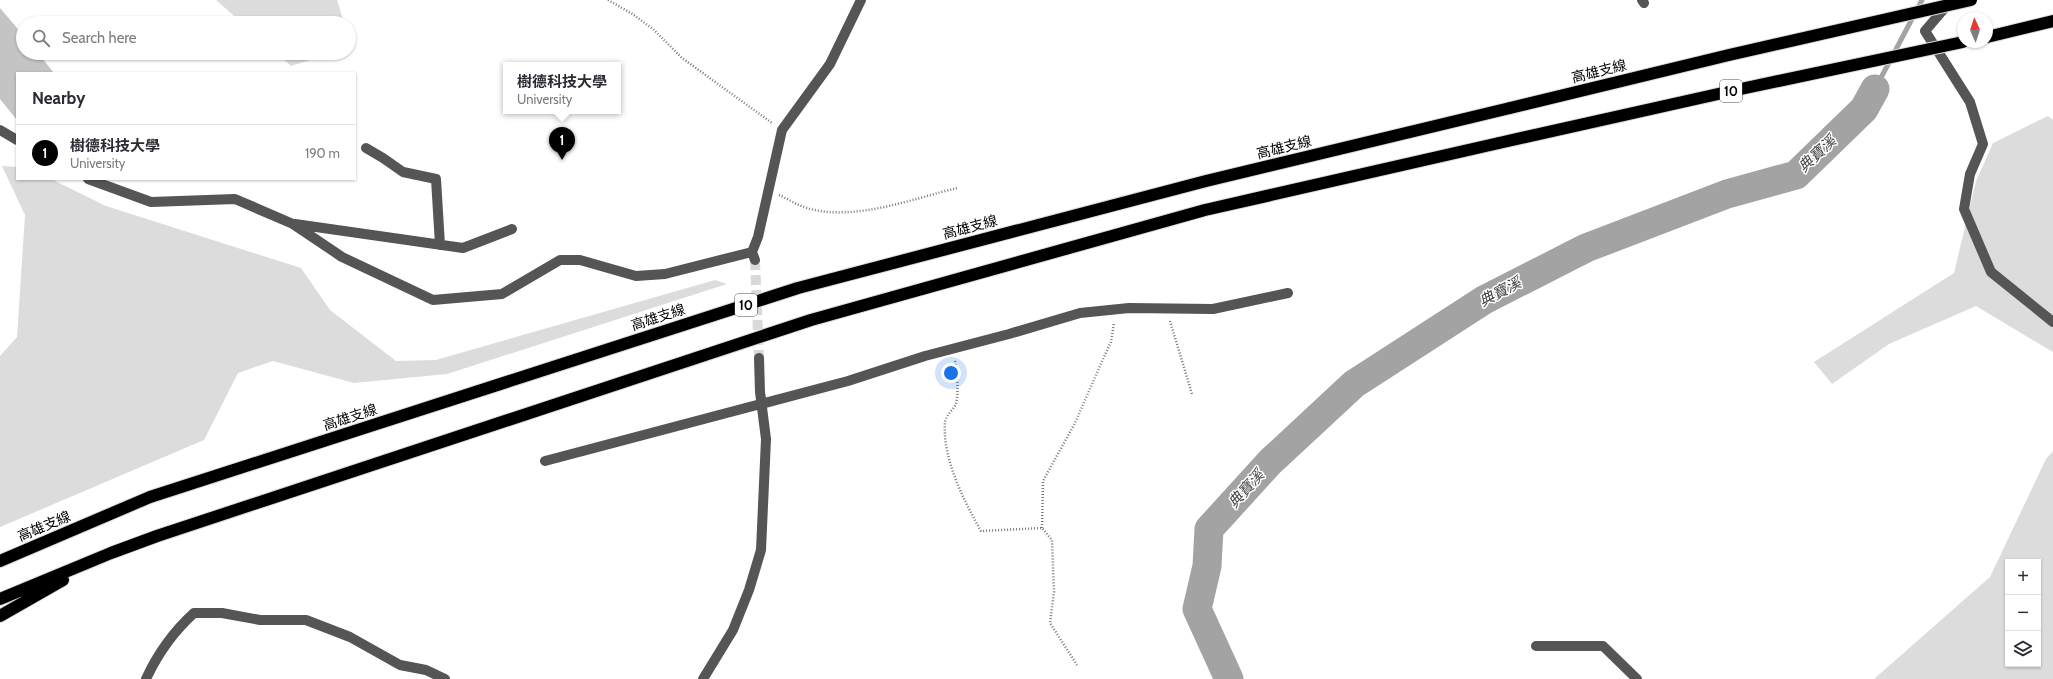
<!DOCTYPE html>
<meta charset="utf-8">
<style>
body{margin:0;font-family:Cabin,"Noto Sans TC",sans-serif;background:#f7f7f7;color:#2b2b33}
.controls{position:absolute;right:12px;bottom:12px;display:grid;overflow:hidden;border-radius:0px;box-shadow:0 1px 3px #0004}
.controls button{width:36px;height:36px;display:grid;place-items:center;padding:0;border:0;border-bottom:1px solid #e1e1e2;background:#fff;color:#2b2b33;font:20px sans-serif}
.compass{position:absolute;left:1957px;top:12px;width:36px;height:36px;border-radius:50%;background:#fff;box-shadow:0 1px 3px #0004;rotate:357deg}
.you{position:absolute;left:951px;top:373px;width:14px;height:14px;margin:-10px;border:3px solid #fff;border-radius:50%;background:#1a73e8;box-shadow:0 0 0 6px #1a73e833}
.badge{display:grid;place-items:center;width:26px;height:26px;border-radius:50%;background:#000;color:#fff;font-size:13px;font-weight:700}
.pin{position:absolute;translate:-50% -33px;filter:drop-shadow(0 1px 2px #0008)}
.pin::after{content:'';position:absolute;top:21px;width:14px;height:12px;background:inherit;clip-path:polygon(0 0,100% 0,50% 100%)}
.popup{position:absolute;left:503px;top:62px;width:118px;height:52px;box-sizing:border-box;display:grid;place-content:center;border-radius:0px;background:#fff;filter:drop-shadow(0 1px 3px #0005);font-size:13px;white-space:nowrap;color:#7c7c81}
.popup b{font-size:15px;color:#2b2b33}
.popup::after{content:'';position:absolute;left:50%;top:100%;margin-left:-8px;border:8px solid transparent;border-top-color:#fff}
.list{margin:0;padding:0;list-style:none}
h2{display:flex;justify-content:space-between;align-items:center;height:52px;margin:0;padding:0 16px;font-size:17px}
h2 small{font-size:13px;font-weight:400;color:#7c7c81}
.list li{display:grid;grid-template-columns:26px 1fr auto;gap:12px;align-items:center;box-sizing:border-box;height:56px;padding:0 16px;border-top:1px solid #e1e1e2}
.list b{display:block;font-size:15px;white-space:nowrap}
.list p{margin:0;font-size:13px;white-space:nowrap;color:#7c7c81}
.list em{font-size:13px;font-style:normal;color:#7c7c81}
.icon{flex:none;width:22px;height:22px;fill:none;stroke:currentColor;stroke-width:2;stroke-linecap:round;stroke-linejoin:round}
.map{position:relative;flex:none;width:2053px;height:679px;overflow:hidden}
.search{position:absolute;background:#fff;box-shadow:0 1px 3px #0004;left:16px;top:16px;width:340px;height:44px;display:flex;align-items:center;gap:10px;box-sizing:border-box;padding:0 14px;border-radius:22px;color:#7c7c81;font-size:15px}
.panel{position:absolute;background:#fff;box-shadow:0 1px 3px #0004;left:16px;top:72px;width:340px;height:108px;border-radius:0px}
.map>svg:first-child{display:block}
</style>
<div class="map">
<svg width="2053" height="679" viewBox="0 0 2053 679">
<rect width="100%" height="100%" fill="#fff"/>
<path fill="#dcdcdc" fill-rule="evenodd" d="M216,0H337L344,23H242Z
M276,53H332L291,66Z
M2048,116L2053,120V352L1976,306L1889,344L1832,384L1814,362L1954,273L1976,181L1993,143Z
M2,166L17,167V179H51L106,206L301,268L330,310L396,361L436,360L715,280L727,284L447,374L354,383L273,361L238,373L204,440L0,527V356L17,337L25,215Z
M2053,451V679H1874L1990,577L2046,459ZM2008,562H2038V664H2008Z"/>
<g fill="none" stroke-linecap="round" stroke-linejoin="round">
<path stroke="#a3a3a3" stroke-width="5" d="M1875,89L1922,0"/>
<path stroke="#a3a3a3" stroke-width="29" d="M1229,679L1197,609L1207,566L1209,529L1270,462L1354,384L1484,300L1586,248L1727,194L1796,175L1864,109L1875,89"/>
</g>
<path fill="#c4c4c4" d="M0,8L23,35V53H38L54,73H17V120L0,99Z"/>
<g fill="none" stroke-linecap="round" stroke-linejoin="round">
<path stroke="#d9d9d9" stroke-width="10" stroke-dasharray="10 5" stroke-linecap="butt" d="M755,260L759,358"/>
<g stroke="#dbdbdb" stroke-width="14">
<path id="highway" d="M1987,37L2053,21
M0,561L150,497L798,288L1206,181L1510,108
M0,599L111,553L157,536L811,320L1205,210L1499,143
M0,616L63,580"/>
</g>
<path stroke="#777" stroke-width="2.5" stroke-dasharray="1 2" stroke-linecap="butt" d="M608,0L631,13L653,29L682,58L772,123
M779,195C788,199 797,205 807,208C853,222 912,199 957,188
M1170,321L1192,394
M955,361C957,371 959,394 956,404C953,410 946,415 945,422C942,458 964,501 981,531L1042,528L1052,540L1054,592L1050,623L1077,665
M1042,528L1043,481L1075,423L1103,359L1111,342L1114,323"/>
<path stroke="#555" stroke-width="10" d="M1642,0L1644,3
M1949,3L1925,31L1970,102L1983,144L1970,174L1964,209L1991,272L2053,322
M0,130L17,140
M366,148L383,158L403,172L436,179L440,245
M88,179L151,202L235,199L293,224L342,257L433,300L502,294L560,260H580L636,276L665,274L752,252
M295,224L463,248L512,229
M755,260L752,252L758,237L782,130L830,64L861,0
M545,461L848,381L925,356L1009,334L1080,313L1129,308L1213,309L1288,293
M1536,646H1603L1637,679
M146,679C158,653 173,632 194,613H222L260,620H306L350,637L400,665L426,670L445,679
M703,679L733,630L749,590L761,550L766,439L760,392L759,358"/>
<use href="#highway" stroke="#000" stroke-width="12"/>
<g stroke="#dbdbdb" stroke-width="14" stroke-linecap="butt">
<path id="highway-bridge" d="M1510,108L1729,55L1971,0
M1499,143L1736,90L1963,42"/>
</g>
<use href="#highway-bridge" stroke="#000" stroke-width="12"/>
</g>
<g text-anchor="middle" stroke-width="3" stroke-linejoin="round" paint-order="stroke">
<g fill="#fff" stroke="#4c4c4c" stroke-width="1">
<rect x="1720" y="80" width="22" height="22" rx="3"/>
<rect x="735" y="294" width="22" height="22" rx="3"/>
</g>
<g font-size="13" font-weight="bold" fill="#000">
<text x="1731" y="96">10</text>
<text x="746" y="310">10</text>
</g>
<g font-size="14" fill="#000" stroke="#fff">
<text transform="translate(1599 71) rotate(-14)" y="5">高雄支線</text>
<text transform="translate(1284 147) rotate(-14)" y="5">高雄支線</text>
<text transform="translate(970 227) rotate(-15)" y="5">高雄支線</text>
<text transform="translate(658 317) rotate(-18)" y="5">高雄支線</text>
<text transform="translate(350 417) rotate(-18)" y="5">高雄支線</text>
<text transform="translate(44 526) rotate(-23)" y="5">高雄支線</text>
</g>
<g font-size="15" font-style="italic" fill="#444" stroke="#fff">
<text transform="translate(1817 154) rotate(-43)" y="5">典寶溪</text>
<text transform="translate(1500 292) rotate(-28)" y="5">典寶溪</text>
<text transform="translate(1246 489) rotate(-48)" y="5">典寶溪</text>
</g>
</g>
</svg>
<div class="controls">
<button>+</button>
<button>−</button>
<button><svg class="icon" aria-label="layers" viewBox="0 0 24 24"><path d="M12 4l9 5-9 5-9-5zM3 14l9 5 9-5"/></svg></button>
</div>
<svg class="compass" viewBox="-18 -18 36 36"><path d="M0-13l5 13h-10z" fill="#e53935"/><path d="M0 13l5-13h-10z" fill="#7c7c81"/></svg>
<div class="you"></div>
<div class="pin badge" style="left:562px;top:160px">1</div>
<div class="popup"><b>樹德科技大學</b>University</div>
<div class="search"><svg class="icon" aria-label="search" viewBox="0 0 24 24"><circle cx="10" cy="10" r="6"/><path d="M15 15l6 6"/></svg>Search here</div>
<section class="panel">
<h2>Nearby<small></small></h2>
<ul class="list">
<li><span class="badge">1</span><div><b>樹德科技大學</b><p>University</p></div><em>190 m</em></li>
</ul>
</section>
</div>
